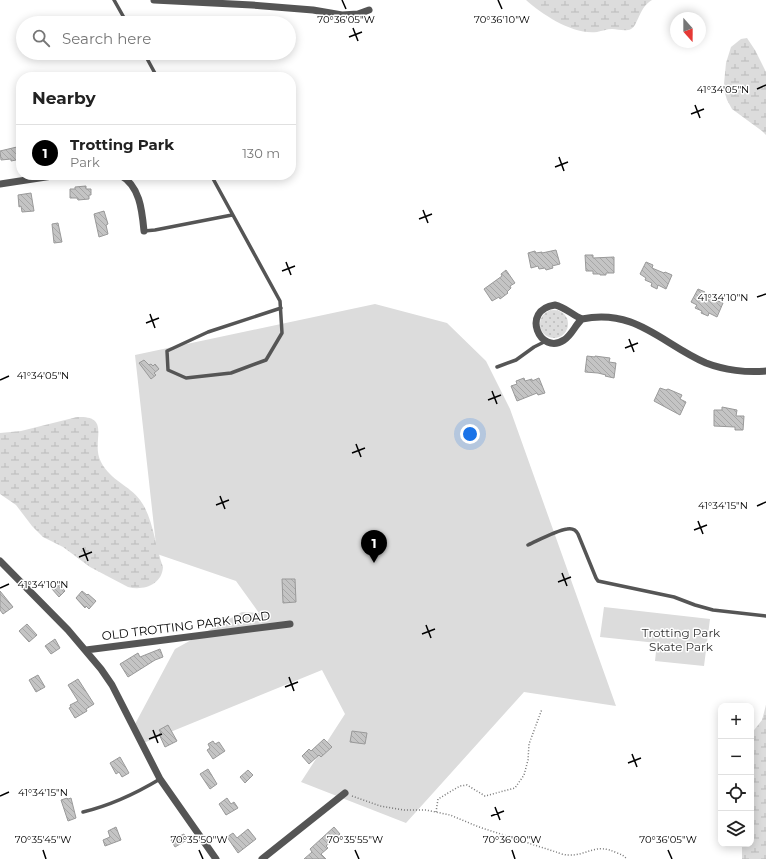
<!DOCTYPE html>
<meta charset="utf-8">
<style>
body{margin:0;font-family:Montserrat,sans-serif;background:#f6f6f6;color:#222}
.controls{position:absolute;right:12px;bottom:12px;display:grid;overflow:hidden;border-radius:8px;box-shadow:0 2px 10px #0003}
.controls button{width:36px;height:36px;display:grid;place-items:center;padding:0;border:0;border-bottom:1px solid #e0e0e0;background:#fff;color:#222;font:20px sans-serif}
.compass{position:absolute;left:670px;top:12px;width:36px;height:36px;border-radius:50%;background:#fff;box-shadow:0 2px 10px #0003;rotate:159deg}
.you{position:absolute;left:470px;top:434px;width:14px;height:14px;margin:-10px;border:3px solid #fff;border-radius:50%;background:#1a73e8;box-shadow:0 0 0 6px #1a73e833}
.badge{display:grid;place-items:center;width:26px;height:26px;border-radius:50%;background:#000;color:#fff;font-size:13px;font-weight:700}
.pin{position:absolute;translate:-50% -33px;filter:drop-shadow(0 1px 2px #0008)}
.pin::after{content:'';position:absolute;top:21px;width:14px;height:12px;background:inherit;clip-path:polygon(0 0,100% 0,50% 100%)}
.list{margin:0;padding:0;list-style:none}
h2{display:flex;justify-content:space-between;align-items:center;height:52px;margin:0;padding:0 16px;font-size:17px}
h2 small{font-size:13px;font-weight:400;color:#767676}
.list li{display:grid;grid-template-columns:26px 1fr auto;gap:12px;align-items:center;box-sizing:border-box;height:56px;padding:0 16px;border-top:1px solid #e0e0e0}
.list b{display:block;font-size:15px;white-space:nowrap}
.list p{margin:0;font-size:13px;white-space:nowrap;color:#767676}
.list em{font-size:13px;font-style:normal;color:#767676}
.icon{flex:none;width:22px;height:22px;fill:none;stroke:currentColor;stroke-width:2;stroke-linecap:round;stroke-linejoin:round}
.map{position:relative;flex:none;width:766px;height:859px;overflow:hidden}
.search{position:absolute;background:#fff;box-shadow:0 2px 10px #0003;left:16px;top:16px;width:280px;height:44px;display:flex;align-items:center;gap:10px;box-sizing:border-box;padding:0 14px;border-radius:22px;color:#767676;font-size:15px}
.panel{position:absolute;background:#fff;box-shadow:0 2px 10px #0003;left:16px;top:72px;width:280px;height:108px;border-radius:16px}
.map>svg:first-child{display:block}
</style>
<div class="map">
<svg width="766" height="859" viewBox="0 0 766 859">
<defs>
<pattern id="wetland-marsh" width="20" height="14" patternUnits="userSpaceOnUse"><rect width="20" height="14" fill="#dcdcdc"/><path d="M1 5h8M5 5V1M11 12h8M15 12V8" fill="none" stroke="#bbb"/></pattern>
<pattern id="garden-dots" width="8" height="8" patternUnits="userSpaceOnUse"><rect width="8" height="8" fill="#dcdcdc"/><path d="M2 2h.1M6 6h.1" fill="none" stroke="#bbb" stroke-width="1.8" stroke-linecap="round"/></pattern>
<pattern id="building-back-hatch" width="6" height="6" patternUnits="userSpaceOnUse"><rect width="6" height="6" fill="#c4c4c4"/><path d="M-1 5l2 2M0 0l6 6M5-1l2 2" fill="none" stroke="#a7a7a7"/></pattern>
</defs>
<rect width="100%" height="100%" fill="#fff"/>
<path fill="url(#wetland-marsh)" d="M526,0H652C639,7 638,26 631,29C625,32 618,29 612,29C607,29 602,31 597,32C573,35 543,15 526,0Z
M747,38L755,50L766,72V135L762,131L732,109L727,100L724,90V84L726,63L731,47L741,39Z
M77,417C113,415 90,442 101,462C111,481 129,485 140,500C153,517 155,546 163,567C162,585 143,591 128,587L90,567L63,547L43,537L32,526L16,505L0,494V433L21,431Z
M766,705V859H742V844H751V734L762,720Z"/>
<path fill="#dcdcdc" d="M375,304L447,323L486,361L510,409L616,706L524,692L406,823L301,782L345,714L322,670L141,744L134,726L175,649L242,612L259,613L236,581L157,554L135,355Z
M604,607L710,619L704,666L655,661L657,643L600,637Z"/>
<path fill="url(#garden-dots)" d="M540 324a14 14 0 1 1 28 0a14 14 0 1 1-28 0Z"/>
<path fill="url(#building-back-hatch)" stroke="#999" d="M21,146V159L11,161V159L1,160L0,151Z
M86,186V189H91V195H89V199L78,200L77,198H70V189H75V187Z
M31,193L34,211L22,212L21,206L19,207L18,195Z
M104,211L108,224L106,225L108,234L99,237L94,214Z
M58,223L62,242L54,243L52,224Z
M556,250L560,264L552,266L553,268L546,270L545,268L539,269L538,266L531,268L528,253L535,251L536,253L542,252V253Z
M585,255H593V258L614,257V273H606V275H600V274H593V271H586Z
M646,262L653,265L652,268L664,273L665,272L672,275L666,289L658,285L657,289L651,286L652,283L645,280L646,278L640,274Z
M506,270L515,283L510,286L511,288L507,292L508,293L500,299L499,297L492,301L484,289L502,276L501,274Z
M698,289L705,292L703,295L723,303L717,317L709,313L708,316L701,313L702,311L695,308L697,305L691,302Z
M587,356L595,357V356L610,358L609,362L616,363L614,378L605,376L606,375L598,373L585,372Z
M144,360L149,365L151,364L153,366L155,364L159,369L154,373L156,375L151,379L139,363Z
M524,378L525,381L532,379V381L539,378L545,393L538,395L537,393L517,401L511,386L517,384L516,381Z
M660,388L666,390L668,389L682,395L680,399L686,402L680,415L654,401Z
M722,407L737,410L736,416H744L743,430H735V427L714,426V410H722Z
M282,579H295L296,602L283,603Z
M58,583L65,591L59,597L52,589Z
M0,591L13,607L3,614L0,610Z
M82,591L87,595L88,594L96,601L89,609L86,606L85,608L76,598Z
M27,624L37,635L29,642L19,631Z
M55,639L60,648L51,654L45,646Z
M160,649L163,657L155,660L128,677L120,664L138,653L140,657Z
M38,675L45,687L36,692L29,680Z
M78,679L94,704L86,709L87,711L75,718L69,708L71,707L70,705L78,701L68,685Z
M168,725L177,741L165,747L159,734L161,733L159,730Z
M352,731L367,733L365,744L350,742Z
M324,739L332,747L321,757L319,755L309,764L302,756L309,749L311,751Z
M213,741L215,744L219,742L225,751L213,759L207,750L210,748L208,744Z
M120,757L129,773L122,777L119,772L116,774L110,763Z
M208,769L217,784L210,789L200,774Z
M248,770L253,775L245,783L240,777Z
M67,798L68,799L71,798L76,818L68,821L61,800Z
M227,798L231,804L234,802L238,808L226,815L219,804Z
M116,827L121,840L105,846L103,840L110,837L108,831Z
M334,827L340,834L326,846L328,848L321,854L326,859H304L312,852L310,849Z
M248,829L256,839L238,853L227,837L233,833L237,838Z
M184,834L187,840L175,847L171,840Z"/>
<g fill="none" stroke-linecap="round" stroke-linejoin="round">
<path stroke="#777" stroke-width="1.5" stroke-dasharray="1 2" stroke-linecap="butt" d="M352,796L380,806L404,810H426L450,815L479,827L556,852C559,853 564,855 568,855C588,856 595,842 617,853C621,854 624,856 627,859
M436,812L438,799L460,786L467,785L485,796L515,788L524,775L528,760L529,744L542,709"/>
<path stroke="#555" stroke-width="3.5" d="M114,0L127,23
M144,53L157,77
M211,175L280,301L282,333L266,360L231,373L186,378L168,370L167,351L208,332L281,308
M144,231L155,230L232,215
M497,367L516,360L534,347L546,341
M528,545C539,540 555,531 567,529C572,528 576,530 578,534L596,578L598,581L674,597L695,605L713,610L766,616
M83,812C112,805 135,794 160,779"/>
<path stroke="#555" stroke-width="7" d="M154,0L252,5L313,10L342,15L358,14L369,10
M120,175C140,186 142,210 144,231
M0,184L59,175
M555,305C565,307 572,315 582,319C575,325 572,335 564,340C540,356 520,310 555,305Z
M582,319C636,308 662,344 706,363C724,370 747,373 766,371
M0,561L68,630L101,669L112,685L160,779L216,859
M86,650L290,624
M262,859L345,793"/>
</g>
<path fill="none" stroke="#000" stroke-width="1.5" d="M342,0L346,9M498,0L502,9M353,28L358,41M349,37L362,32M757,89L766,85M695,105L700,118M691,114L704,109M559,157L564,171M555,167L568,162M423,210L428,223M419,219L432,214M286,262L291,275M282,271L295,266M757,297L766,294M150,314L155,328M146,323L159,318M629,339L634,352M625,348L638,343M0,380L9,376M492,391L497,404M488,400L501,395M356,444L361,457M352,453L365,448M220,496L225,509M216,505L229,500M757,506L766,502M698,521L703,534M694,530L707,525M83,548L88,561M79,557L92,552M562,573L567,586M558,582L571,577M0,588L9,584M426,625L431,638M422,634L435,629M289,677L294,691M285,687L298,682M153,730L158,743M149,739L162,734M632,754L637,767M628,763L641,758M0,796L9,792M495,807L500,820M491,816L504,811M43,850L46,859M199,850L203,859M355,850L359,859M512,850L515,859M668,850L672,859"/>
<g text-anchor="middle" stroke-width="3" stroke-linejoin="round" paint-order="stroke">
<g font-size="12" fill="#000" stroke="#fff">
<text transform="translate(186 626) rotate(-7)" y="4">OLD TROTTING PARK ROAD</text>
</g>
<g font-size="12" fill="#333" stroke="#fff">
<text x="681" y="637">Trotting Park<tspan x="681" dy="14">Skate Park</tspan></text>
</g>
</g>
<g font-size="10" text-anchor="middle" fill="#000" stroke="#fff" stroke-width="3" stroke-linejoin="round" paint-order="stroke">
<text x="346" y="23">70°36'05"W</text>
<text x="502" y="23">70°36'10"W</text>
<text x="723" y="93">41°34'05"N</text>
<text x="723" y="301">41°34'10"N</text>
<text x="43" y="379">41°34'05"N</text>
<text x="723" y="509">41°34'15"N</text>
<text x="43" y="588">41°34'10"N</text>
<text x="43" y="796">41°34'15"N</text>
<text x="43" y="843">70°35'45"W</text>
<text x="199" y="843">70°35'50"W</text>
<text x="355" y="843">70°35'55"W</text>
<text x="512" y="843">70°36'00"W</text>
<text x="668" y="843">70°36'05"W</text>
</g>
</svg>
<div class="controls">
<button>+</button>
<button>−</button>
<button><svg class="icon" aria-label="locate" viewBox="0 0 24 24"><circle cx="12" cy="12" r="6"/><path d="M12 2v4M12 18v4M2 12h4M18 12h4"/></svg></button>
<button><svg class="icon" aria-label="layers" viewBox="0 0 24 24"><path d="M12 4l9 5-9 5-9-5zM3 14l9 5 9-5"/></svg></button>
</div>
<svg class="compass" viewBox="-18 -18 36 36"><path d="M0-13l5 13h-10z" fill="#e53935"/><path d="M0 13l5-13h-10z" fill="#767676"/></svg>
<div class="you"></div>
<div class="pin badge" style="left:374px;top:563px">1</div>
<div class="search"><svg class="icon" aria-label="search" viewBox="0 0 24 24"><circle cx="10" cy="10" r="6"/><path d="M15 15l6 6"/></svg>Search here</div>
<section class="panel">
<h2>Nearby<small></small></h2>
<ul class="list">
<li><span class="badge">1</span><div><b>Trotting Park</b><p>Park</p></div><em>130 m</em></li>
</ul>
</section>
</div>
